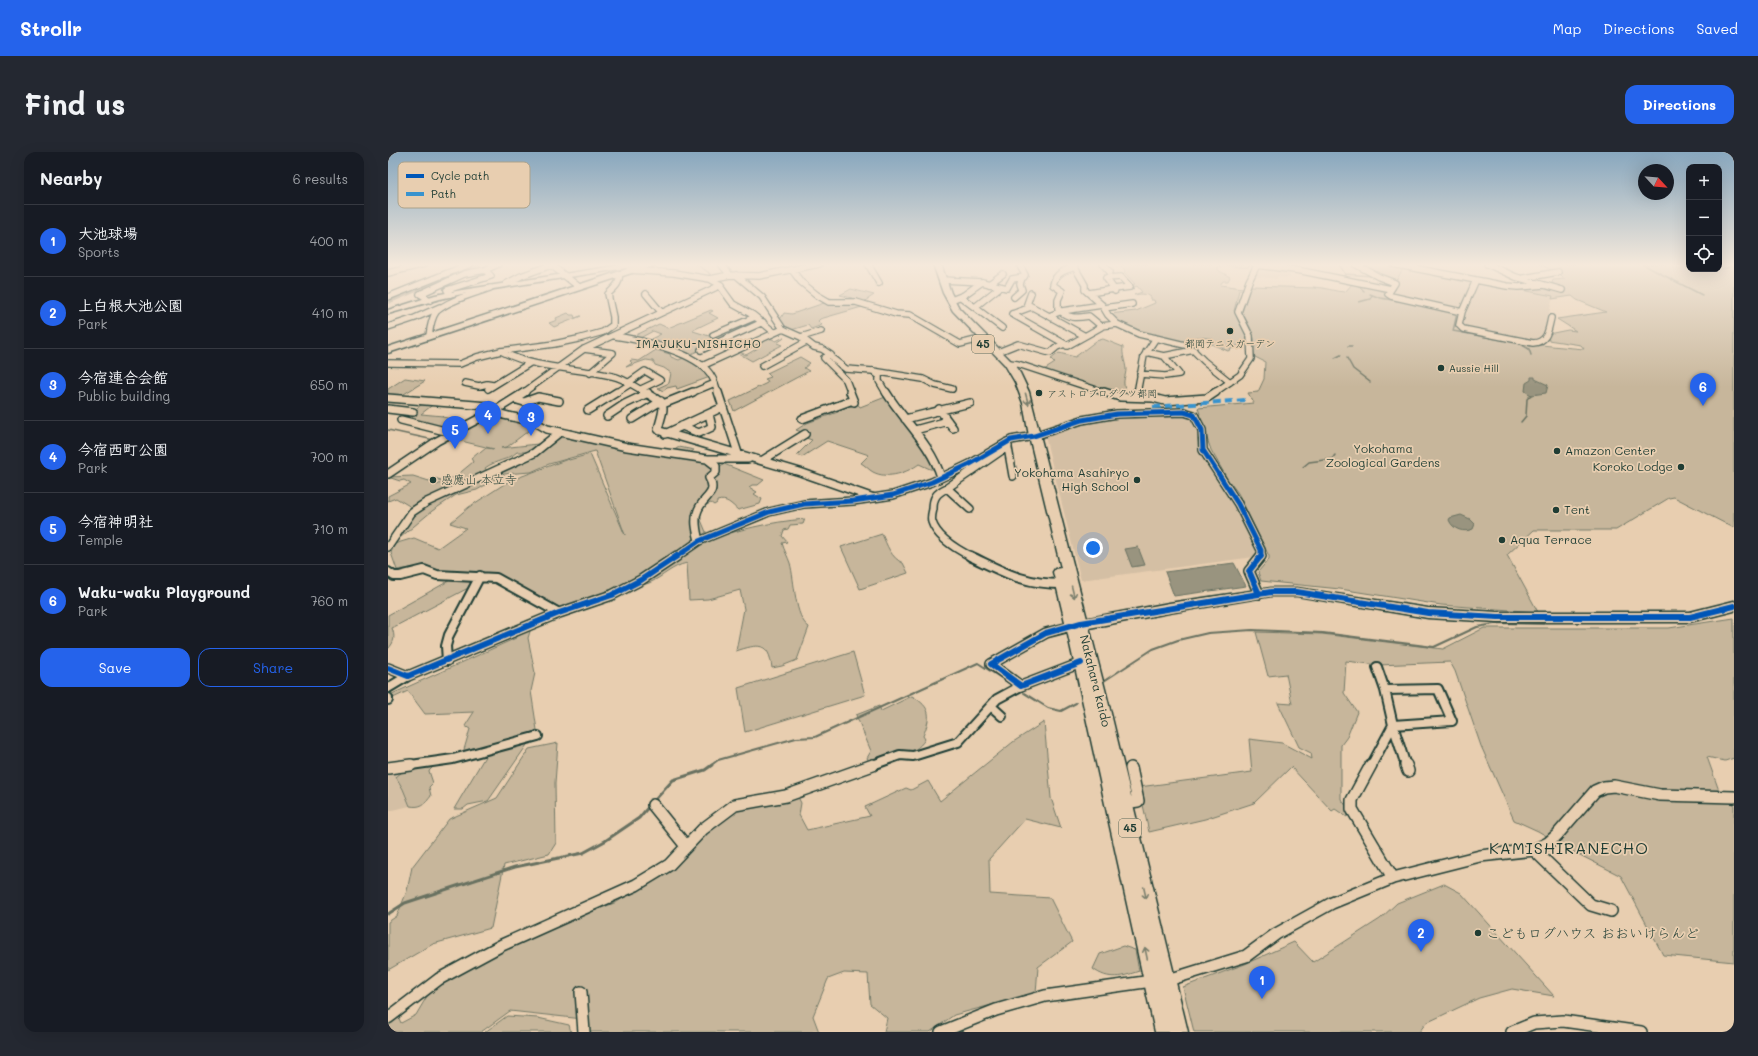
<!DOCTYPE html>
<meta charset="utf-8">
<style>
body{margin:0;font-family:Mali,"Klee One",sans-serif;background:#242831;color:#f1f3f6}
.controls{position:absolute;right:12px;top:12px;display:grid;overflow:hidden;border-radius:8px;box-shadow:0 4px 16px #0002}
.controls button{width:36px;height:36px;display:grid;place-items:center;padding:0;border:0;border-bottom:1px solid #363941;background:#171b24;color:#f1f3f6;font:20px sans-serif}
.compass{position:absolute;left:1250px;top:12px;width:36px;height:36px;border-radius:50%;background:#171b24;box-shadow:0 4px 16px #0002;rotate:116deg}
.you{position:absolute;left:705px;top:396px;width:14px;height:14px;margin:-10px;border:3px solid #fff;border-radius:50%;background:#1a73e8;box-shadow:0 0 0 6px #1a73e833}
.badge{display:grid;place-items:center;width:26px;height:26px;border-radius:50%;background:#2563eb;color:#fff;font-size:13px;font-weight:700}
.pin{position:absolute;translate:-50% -33px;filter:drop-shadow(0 1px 2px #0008)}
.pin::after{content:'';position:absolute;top:21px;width:14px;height:12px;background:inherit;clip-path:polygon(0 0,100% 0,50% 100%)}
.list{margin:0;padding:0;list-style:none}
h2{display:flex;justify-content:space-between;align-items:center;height:52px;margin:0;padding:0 16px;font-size:17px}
h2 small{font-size:13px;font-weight:400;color:#9ea1a6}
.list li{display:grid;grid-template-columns:26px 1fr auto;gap:12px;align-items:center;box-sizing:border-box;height:72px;padding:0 16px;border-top:1px solid #363941}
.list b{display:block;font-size:15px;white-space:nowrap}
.list p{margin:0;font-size:13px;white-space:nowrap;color:#9ea1a6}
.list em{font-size:13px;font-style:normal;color:#9ea1a6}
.actions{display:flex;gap:8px;padding:12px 16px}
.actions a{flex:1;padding:9px 0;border:1px solid #2563eb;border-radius:12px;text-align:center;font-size:14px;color:#2563eb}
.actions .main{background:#2563eb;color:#fff}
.icon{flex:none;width:22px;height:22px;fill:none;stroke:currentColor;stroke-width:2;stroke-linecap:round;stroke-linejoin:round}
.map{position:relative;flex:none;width:1346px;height:880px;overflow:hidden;border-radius:12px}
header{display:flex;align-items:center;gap:24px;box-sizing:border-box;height:56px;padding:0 20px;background:#2563eb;color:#fff}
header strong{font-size:19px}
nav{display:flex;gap:22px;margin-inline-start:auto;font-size:14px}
.intro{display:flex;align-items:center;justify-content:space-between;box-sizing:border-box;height:96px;padding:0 24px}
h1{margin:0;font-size:28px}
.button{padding:10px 18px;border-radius:12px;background:#2563eb;color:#fff;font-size:14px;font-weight:700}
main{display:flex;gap:24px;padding:0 24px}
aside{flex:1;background:#171b24;border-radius:12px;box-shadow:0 4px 16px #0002}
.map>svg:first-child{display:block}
</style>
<header>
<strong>Strollr</strong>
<nav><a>Map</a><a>Directions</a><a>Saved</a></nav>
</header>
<div class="intro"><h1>Find us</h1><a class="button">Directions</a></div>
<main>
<aside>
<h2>Nearby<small>6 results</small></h2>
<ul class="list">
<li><span class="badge">1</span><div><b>大池球場</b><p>Sports</p></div><em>400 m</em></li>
<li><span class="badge">2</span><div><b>上白根大池公園</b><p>Park</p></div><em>410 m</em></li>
<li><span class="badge">3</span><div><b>今宿連合会館</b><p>Public building</p></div><em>650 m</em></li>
<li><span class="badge">4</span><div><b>今宿西町公園</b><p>Park</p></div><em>700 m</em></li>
<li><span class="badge">5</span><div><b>今宿神明社</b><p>Temple</p></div><em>710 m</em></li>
<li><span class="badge">6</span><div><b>Waku-waku Playground</b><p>Park</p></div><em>760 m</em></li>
</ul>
<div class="actions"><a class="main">Save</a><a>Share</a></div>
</aside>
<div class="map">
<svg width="1346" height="880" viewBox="0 0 1346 880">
<rect width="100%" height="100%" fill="#e8ceb0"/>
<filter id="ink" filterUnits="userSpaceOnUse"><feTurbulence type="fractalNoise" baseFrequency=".025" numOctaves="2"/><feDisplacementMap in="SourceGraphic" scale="8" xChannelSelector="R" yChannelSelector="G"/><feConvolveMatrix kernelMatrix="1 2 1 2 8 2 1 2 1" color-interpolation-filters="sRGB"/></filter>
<g filter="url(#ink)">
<path fill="#d4bfa4" d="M869,115L901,117L902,126L889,125V127L865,124Z
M1016,115L1086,129L1074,158L1003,142L1010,130L1008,129Z
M1089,130L1165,144L1155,188L1152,190L1074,174Z
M794,263L803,265L810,278L812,302L847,354L868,400L866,405L693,428L657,284L695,272L728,265Z
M7,617L14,620L8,625L15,637L22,654L0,659V618Z"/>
<path fill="#c7b69b" stroke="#737a68" d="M730,112H863L861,115C851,117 840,111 830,115V118L842,125L840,129H835L832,133L855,136L854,138H851L846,159L858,180L860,192L850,193L840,199L823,192L821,191L825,187C819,185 815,186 809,185L799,191L752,181L732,172L721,162L748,159L767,151L766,148H763V145C757,141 752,142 746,143L754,140L749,134L744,136L742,133L747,132L736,120L737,118Z
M969,112H999L1016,115L1008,129L1000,127Z
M1151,112H1301V117H1331V115L1335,116L1346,112V376L1286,345L1281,346L1228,378H1146L1119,403L1150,460L1053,453L952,437L873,429L870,420L881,407V404L850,341L840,328L823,298L811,263L812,262L810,256L866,251L860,241L870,240L876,227L877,210L867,205L865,199C870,185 860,172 854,160L863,134L928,136L925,135C936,135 948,140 957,140L965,131L1000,138L997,142L1000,145L1070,160L1071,162L1069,175L1072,178L1142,192L1196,197L1193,193L1160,188V182L1180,178L1188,179L1169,167L1218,160L1189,148L1184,144L1164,147L1165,144L1129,137L1154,135L1174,140L1178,137L1164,131L1165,128L1177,127L1172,122Z
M463,137L486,143L477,149L481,153L432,167L430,169L434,173L423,177L420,173L403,178L396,177L390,167L393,166L396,161L404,162L439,150L437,148L441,146L463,149L464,146L452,143Z
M323,158L325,159L321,161L330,166L305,178V179L334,188L303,202L263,187L273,182L265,179L252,186L244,185L271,172L280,176Z
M180,161L182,163H186L187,166L193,164L166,175L161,171L169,168L168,166Z
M378,184L388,189L394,186H396L389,191L394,193L364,209L350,201L352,200L358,203L370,196L362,192Z
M715,187L735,195C734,203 737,209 738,217C738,224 734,229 737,236L733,244L722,241L711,236L656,218L667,211L663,207L671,201L687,205L708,189Z
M268,198L282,202L283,205L291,208L297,205L315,216L322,225L289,237L288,234L279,236L275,239L270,236L281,231L283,221L276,216L267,213L265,209L258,208L238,215L244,211L242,209L243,208L251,209Z
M412,205L422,211L416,216L421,219L346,259L342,249L379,231L380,229L377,227L383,225L379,221Z
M17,226L37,229L11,245L0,246V237Z
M500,244L526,278L548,317H542L531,312C520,320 500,328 485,320C481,318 477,313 473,311L481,303L439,289L414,305L409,303L424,288L415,285L419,282L408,278L419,271L450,260L447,257L468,250L472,255Z
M36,251H47L33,262L55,264L54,265L71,268L57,277L23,267L27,262L26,258Z
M104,261L148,273L119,295L113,296L150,292L140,300H129C119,309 108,308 97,316L99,319L38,346L23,355L8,346L0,349V344L23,332L16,328L12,329L0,325L25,324L41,329L46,326L53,328L47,331L49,333L68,324L85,310L83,306L90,300L92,301L98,296L106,297L69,288L66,289L55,287Z
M172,283L282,301L291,295L306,298L300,303L332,314L336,312L376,328L370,333H364L361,335L369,340L366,342L374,347L372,352L350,358C343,352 339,346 329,349V351L326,353L323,351L312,355L313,368L318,380L316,389C350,378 381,370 417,367L415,372L402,373L400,377L396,378L394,384L399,390L394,391C396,398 400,405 402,411C407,429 406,465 421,475L409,508L394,514L384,516C381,489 370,492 348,499L356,457L352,438L320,447L301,448L299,411C284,414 275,425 261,431C250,435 238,435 230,445L183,462L120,427L108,423L50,421L37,414L9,418L3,401L6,392L26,386L50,396L78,376L62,371L81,355L121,329L180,307L181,308L202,302L237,383L207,299L161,312L143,320L116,322L89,338L68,343L44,359L13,385H10L28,359L128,309Z
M494,382C499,393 503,406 515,411L520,421L472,437L453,395Z
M66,426L86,429L84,434L4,476C7,484 7,490 0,497V463Z
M1346,466V606L1337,609L1319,605L1334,647L1346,650V810L1275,803L1233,724L1184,699L1150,679L1126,668L1093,594L1067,519L1062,510L990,513L958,509L956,541L969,560L959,585L953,593V647L962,659L959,665L947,657L944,659L903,615L866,651L817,667L761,680L751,635L864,620L861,587L894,591L924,607L923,601L911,595L890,551L904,552L898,522L880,524L868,480L934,482L1055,497L1096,476H1281Z
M143,476L140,486L147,521L143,539L149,578L142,581L141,590L100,649L80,653L75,657H66L102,596L75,601L82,577L77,574L86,560L37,562L20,539L5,546L4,542L128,486L134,480Z
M465,500L477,543L357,580L350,536Z
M524,544C544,556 543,564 535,584L537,587C527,605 500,606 482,611L479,606L483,599L468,563L491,554L493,559Z
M656,570L663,646L673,676L637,667L601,707L602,742L662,746L684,790L650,815L648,841L566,863L542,880H496L499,866L482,852L480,822L456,821L440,827L425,864L431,880H199L195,867L122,859L93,880H0V868L9,862L13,871L28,863L45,834L59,825L192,764L229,750L295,707L308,684L340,660L410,645L413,651L411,663L419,678L482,664L477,655L518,636L523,638L540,629L552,649L625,590Z
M170,591L167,631L168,691L161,702L116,713L103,776L45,792L0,818V770L9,764L19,739L24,715L61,667L109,646L141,597Z
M48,612L41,619L45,631L41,635L43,644C37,652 33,656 22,654L15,637L8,625L14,620L7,617Z
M1056,732L1073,741L1166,844L1124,837L1091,846L1038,871L1031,880H806L795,835L857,812L906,790L925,810L992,767L1009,751Z
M735,794L747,798L751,819C734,825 721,829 705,817L712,802Z
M119,864L150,866L181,873L183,880H97Z"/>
<path fill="#99947f" stroke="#687161" d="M1143,225H1147V227L1160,233L1158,241L1143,243L1137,239L1138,231L1143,228Z
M1073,363L1082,367L1087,372L1085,377C1076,381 1065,378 1061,368L1062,366Z
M750,395L757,413L744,415L737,397Z
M846,411L858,434L786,444L777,420Z"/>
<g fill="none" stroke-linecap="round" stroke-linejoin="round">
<path stroke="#687161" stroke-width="1.5" d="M308,112L320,120L324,125
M951,112L957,122L955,126
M1254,112L1314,143
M957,122L985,124
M968,131L976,139
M982,142L992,146L1024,151
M971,150L982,147L984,143
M1046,156L1055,159
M1067,161H1069L1065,179L1131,191L1141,197L1143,203
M960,194H964
M947,206L953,203
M959,206L965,217L982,230
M1133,270L1138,264L1139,247L1143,243
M0,278L46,288
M915,315L921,310L944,307L947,303"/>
<path stroke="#687161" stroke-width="2" d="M716,529L765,497L790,488L820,481L864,478L935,481L1046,495L1089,475L1112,471L1156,472
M636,541L660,556L673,559L688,551
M322,614L330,608L408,586L427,585L590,511L624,533"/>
<path stroke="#687161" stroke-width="3" d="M266,649L285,628L317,618L324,613
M0,762L17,751L127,715L195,701L217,689L251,666L262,653"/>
<path fill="#99947f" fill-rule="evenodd" d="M86,112H96L0,152V147Z"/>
<g stroke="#1f3d34" stroke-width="8">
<path id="street-far3" d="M162,112L191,135
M333,112L342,123
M480,112L491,131
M685,112L697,133V138L714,153L720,163L729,172L751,182L801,194L816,209L842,230
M715,112L722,120
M967,112L991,125L1007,131L1000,142L1003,144L1074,160
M1005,112L1119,134L1131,135L1156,133
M1099,112L1128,125L1174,138
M869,113L914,119L1003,137
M1331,114L1339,112
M687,115C677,118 667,121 665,133L674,139L670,148V157C680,167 688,166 701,164L713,174L729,172
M241,118L286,121L322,127L342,123L371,124L431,112
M404,118L413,130L429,143L441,150H468L508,162L522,163L572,192L596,186
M0,121L36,112
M348,123L374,145L395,177L413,185L426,195L434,197L443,203L436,206L458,228L463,241
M733,125L742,135L726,137L718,126Z
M1136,126L1170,120
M555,128L594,130L619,136L624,127L636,125L637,123L631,112
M1088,128L1074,160L1071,173L1075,177L1145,191C1160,190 1160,178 1163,166
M118,132L133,124L166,112
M601,132L615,122
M332,134L345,152L365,163L386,180
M726,137L727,139
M643,141L639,152L661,164L674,159L714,153
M701,141L726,137
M62,142L59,138L103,124L97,118
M258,142L273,160
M0,145L82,112
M573,145L614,176
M626,145L634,138L632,132L634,126
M42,148L32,142L76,122L97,118L110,112
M563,148L576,143L594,130
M587,155L612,135
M716,156L744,152
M624,162L643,155
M661,164L697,184L679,194L677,192
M0,175L27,166L52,155
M325,183L367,165
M41,184C42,176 43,167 48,160C58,149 88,141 102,136
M227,184C253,188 301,199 319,218C325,224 328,233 330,241
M697,184L713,175
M413,185L433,179
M196,197L225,201L202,221
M313,198L375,170
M113,199C148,218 187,215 224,224C236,226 247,235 258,241
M610,200L630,192L662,201L669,195L677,192L624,162
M758,200L776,204
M445,207L458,217L485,219L535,227L547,233L564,237
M0,211L72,212L89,205L113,199L166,192L190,187L215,180L225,173V165L220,142C226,136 233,131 231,122
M621,211L630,212L718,241
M314,214L395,177
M374,214L418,190
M485,219L491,224V229L498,241
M752,222L777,224L791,222L776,204L806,198
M77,231L91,234L99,232L105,233
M240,231L257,219L272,228L253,237
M100,237L142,211
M135,241L196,197L333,133L322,127
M228,241L242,232
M303,241L327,231
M749,241L756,204L768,186
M826,241L852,223L863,207L862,184L850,160L861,129L869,113L867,112"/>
</g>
<g stroke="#1f3d34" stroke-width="10">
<path id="street-far2" d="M256,240C280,253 277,251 270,277L272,279L412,320L486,346
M330,240L350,301
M462,240L466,250
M498,240C515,268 543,292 553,325
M716,240L732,245L765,246L777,249L819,246L828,240
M748,245L749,240
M0,246L100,254L109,258
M126,247L136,250L150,245L171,249
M275,252L305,240
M0,257L25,260
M551,257L565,276
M200,258L229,240
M106,259L116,263L147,270L159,277L239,295L319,307H360
M219,264L237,252L260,241
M244,267L273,249
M414,267L465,248
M517,267L582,251
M13,268L65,281
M294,274L311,281L324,275L321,262
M527,278L560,269
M277,282L335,255
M619,290L625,324
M375,308L417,282
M0,322L49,289L113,255L137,240
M559,336C548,341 545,346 545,357C544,361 543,367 544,370C549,386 570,398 584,405
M582,357L559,336L620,294
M311,389C309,380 306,370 309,361C313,345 331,343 321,326L328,320V314L319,307
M0,395L24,360L39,350L146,301L172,280
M288,405L311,389L381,360L416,352L465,349L505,343L544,330L582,312L623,288L646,284L694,268L729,262L796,260L806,263L814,278L815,298L850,352L873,398V405"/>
</g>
<g stroke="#1f3d34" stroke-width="12">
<path id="street-far1" d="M582,404C616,420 635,432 674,432
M0,420L6,424H12L36,418L49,423L108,426L171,461
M871,442L861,419L873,404
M685,474L658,481L603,512L633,534L693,511
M59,509L58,494L61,483L92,424
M989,515L997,538
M0,516L20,524L171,461L224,443L253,428L289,404
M0,536L20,524
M1050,537L1064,569L1005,573L997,538Z
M0,546V548
M603,554L614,564
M1005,573L1018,614
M16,614L65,607L150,584
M482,614L512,603L525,604L570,590L609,547L633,534
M983,614L1005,573"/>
</g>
<g stroke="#1f3d34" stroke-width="14">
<path id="street" d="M983,613L964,648V657L1005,726
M1018,613L1020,619
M0,616L23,613
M736,651L750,649L743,616
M265,653L298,694
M1146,698L1203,753L1223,759
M193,840L196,880
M0,866L51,827L114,793L248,733L281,713L315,677L347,653L398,644L485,613
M553,880L608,858L657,844L764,829H777L858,804L888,782L944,751L1005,726L1092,704L1146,698L1160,691L1169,683L1207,639L1216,635L1226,634L1272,643L1346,645
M1124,880L1146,871L1175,869L1253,880"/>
</g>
<g stroke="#1f3d34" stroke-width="3">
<path id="secondary" d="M239,112H255L251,114L74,142L52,147L0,162V158L47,143L74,138Z
M883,436H909L1040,456L1110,460H1302L1346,449V459L1302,470H1110L1040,466L909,444H883L781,461L685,479L681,477L679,474L681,471L685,469L781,451Z"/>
</g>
<g stroke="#1f3d34" stroke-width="3">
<path id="primary" d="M545,112H553L563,141L571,156L624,210L632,221L641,240L719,545L800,880H767L678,474L665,420L667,417L673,416L641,284L635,251L627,230L617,213L565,159L555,141Z"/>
</g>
<g stroke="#1f3d34" stroke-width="3">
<path id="highway" d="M254,112H266L265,114L0,201V195Z"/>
</g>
<use href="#street-far3" stroke="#e8ceb0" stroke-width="5.5"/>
<use href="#street-far2" stroke="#e8ceb0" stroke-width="7"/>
<use href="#street-far1" stroke="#e8ceb0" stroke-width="8"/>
<use href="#street" stroke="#e8ceb0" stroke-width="11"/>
<use href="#secondary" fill="#e8ceb0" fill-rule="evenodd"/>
<use href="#primary" fill="#e8ceb0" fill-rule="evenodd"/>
<use href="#highway" fill="#e8ceb0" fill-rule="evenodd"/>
<path stroke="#3993ce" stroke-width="4" stroke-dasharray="8 4" stroke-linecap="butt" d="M765,255L857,248"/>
<g stroke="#e8ceb0" stroke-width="7">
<path id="cycleway-far1" d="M288,405L311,389L381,360L416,352L465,349L505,343L544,330L582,312L623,288L646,284L694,268L729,262L796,260L806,263L814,278L815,298L850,352L873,398V405"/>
</g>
<g stroke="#e8ceb0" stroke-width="9">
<path id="cycleway" d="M871,442L861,419L873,404
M693,511L633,534L603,512L658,481L693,471L883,440H909L1040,461L1110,465H1302L1346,454
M0,516L20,524L171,461L224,443L253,428L289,404"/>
</g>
<use href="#cycleway-far1" stroke="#0057b8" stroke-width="5"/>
<use href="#cycleway" stroke="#0057b8" stroke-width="6"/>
</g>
<defs><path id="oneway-shaft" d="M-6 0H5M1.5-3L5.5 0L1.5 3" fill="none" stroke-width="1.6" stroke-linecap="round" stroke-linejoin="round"/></defs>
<g stroke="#797e6c">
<use href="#oneway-shaft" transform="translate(639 247) rotate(75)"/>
<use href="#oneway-shaft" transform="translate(685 440) rotate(76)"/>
<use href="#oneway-shaft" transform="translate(757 741) rotate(77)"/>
<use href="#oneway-shaft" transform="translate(758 801) rotate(-102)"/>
</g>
</g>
<linearGradient id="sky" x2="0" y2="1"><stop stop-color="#88a7be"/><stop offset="0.48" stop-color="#f5e9db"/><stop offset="1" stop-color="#f5e9db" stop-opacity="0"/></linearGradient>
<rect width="1346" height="235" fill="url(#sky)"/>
<g fill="#1f3d34" stroke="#e8ceb0" stroke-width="1.5">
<circle cx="842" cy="179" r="4"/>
<circle cx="1053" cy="216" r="4"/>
<circle cx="651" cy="241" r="4"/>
<circle cx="1169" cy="299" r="4"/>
<circle cx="1293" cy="315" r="4"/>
<circle cx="45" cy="328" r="4"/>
<circle cx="749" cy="328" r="4"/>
<circle cx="1168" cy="358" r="4"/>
<circle cx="1114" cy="388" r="4"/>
<circle cx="1090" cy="781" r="4"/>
</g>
<g text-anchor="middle" stroke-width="3.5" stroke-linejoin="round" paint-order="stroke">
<g font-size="10" fill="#1f3d34" stroke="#e8ceb0" text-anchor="start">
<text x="842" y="195" text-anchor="middle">都岡テニスガーデン</text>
<text x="1061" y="220">Aussie Hill</text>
<text x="659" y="245">アストロプロダクツ都岡</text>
</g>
<g font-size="11" letter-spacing="1" fill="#1f3d34" stroke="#e8ceb0">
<text x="311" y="196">IMAJUKU-NISHICHO</text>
</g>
<g fill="#e8ceb0" stroke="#5b6859" stroke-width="1">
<rect x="584" y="183" width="22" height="18" rx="3"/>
<rect x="731" y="667" width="22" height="18" rx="3"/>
</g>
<g font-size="11" font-weight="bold" fill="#1f3d34">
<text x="595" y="196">45</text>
<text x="742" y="680">45</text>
</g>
<g font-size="12" fill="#274339" stroke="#e8ceb0">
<text x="995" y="301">Yokohama<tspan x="995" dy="14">Zoological Gardens</tspan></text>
</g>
<g font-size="12" fill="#1f3d34" stroke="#e8ceb0" text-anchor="start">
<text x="1177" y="303">Amazon Center</text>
<text x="1285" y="319" text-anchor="end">Koroko Lodge</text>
<text x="741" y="325" text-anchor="end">Yokohama Asahiryo<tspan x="741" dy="14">High School</tspan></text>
<text x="53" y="332">感應山 本立寺</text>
<text x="1176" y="362">Tent</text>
<text x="1122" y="392">Aqua Terrace</text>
</g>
<g font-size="12" fill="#1f3d34" stroke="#e8ceb0">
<text transform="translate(707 529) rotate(76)" y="4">Nakahara kaido</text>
</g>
<g font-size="14" fill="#1f3d34" stroke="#e8ceb0" text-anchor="start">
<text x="1098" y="786">こどもログハウス おおいけらんど</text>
</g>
<g font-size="16" letter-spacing="1" fill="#1f3d34" stroke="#e8ceb0">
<text x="1181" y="702">KAMISHIRANECHO</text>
</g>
</g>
<rect x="10" y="10" width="132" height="46" rx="6" fill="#e8ceb0" stroke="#aca28b" stroke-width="1"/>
<rect x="18" y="22" width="18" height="4" fill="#0057b8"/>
<rect x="18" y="40" width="18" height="4" fill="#3993ce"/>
<g font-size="11" fill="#1f3d34">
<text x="43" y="28">Cycle path</text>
<text x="43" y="46">Path</text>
</g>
</svg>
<div class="controls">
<button>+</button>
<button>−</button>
<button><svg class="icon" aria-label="locate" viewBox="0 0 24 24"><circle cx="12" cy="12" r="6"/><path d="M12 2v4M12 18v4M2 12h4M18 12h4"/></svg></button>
</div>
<svg class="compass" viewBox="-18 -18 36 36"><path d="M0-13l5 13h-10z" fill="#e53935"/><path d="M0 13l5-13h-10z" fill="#9ea1a6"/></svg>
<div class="you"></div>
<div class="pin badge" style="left:874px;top:847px">1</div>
<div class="pin badge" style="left:1033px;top:800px">2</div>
<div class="pin badge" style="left:143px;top:284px">3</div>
<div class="pin badge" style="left:100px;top:282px">4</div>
<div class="pin badge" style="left:67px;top:297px">5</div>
<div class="pin badge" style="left:1315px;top:254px">6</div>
</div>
</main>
